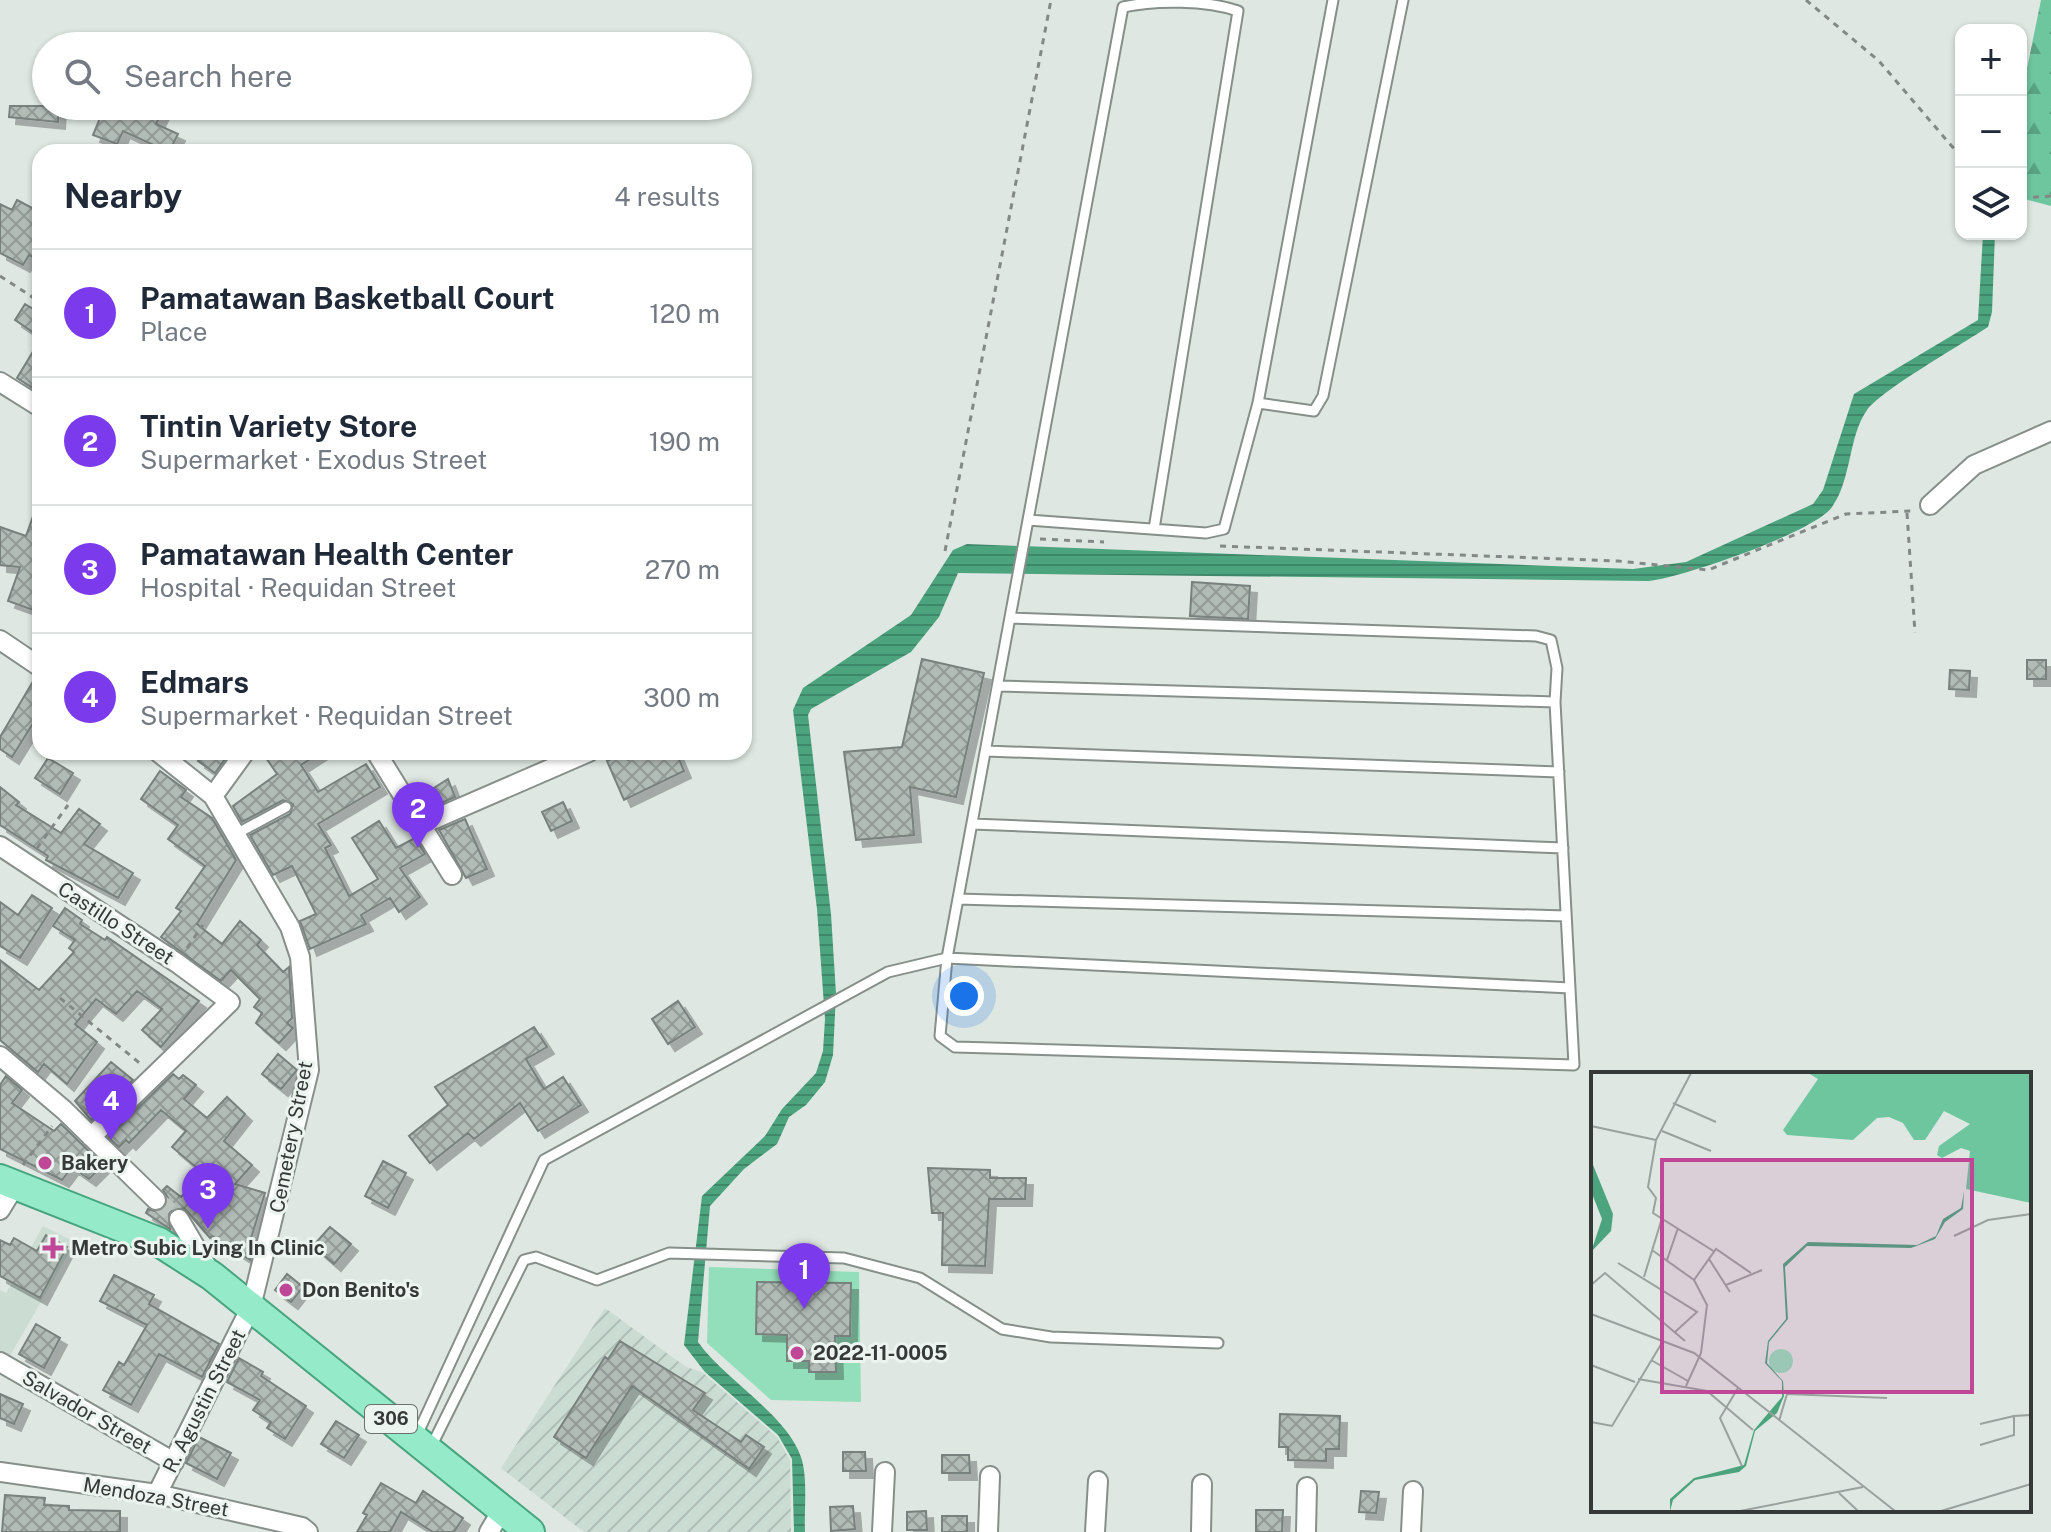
<!DOCTYPE html>
<meta charset="utf-8">
<style>
body{margin:0;font-family:"Public Sans",sans-serif;background:#f6f6f7;color:#1f2937}
.controls{position:absolute;right:24px;top:24px;display:grid;overflow:hidden;border-radius:16px;box-shadow:0 2px 6px #0004}
.controls button{width:72px;height:72px;display:grid;place-items:center;padding:0;border:0;border-bottom:2px solid #e0e1e3;background:#fff;color:#1f2937;font:40px sans-serif}
.you{position:absolute;left:964px;top:996px;width:28px;height:28px;margin:-20px;border:6px solid #fff;border-radius:50%;background:#1a73e8;box-shadow:0 0 0 12px #1a73e833}
.badge{display:grid;place-items:center;width:52px;height:52px;border-radius:50%;background:#7c3aed;color:#fff;font-size:26px;font-weight:700}
.pin{position:absolute;translate:-50% -66px;filter:drop-shadow(0 2px 4px #0008)}
.pin::after{content:'';position:absolute;top:42px;width:28px;height:24px;background:inherit;clip-path:polygon(0 0,100% 0,50% 100%)}
.list{margin:0;padding:0;list-style:none}
h2{display:flex;justify-content:space-between;align-items:center;height:104px;margin:0;padding:0 32px;font-size:34px}
h2 small{font-size:26px;font-weight:400;color:#747a83}
.list li{display:grid;grid-template-columns:52px 1fr auto;gap:24px;align-items:center;box-sizing:border-box;height:128px;padding:0 32px;border-top:2px solid #e0e1e3}
.list b{display:block;font-size:30px;white-space:nowrap}
.list p{margin:0;font-size:26px;white-space:nowrap;color:#747a83}
.list em{font-size:26px;font-style:normal;color:#747a83}
.icon{flex:none;width:44px;height:44px;fill:none;stroke:currentColor;stroke-width:2;stroke-linecap:round;stroke-linejoin:round}
.map{position:relative;flex:none;width:2051px;height:1532px;overflow:hidden}
.search{position:absolute;background:#fff;box-shadow:0 2px 6px #0004;left:32px;top:32px;width:720px;height:88px;display:flex;align-items:center;gap:20px;box-sizing:border-box;padding:0 28px;border-radius:44px;color:#747a83;font-size:30px}
.panel{position:absolute;background:#fff;box-shadow:0 2px 6px #0004;left:32px;top:144px;width:720px;height:616px;border-radius:24px}
.map>svg:first-child{display:block}
</style>
<div class="map">
<svg width="2051" height="1532" viewBox="0 0 2051 1532">
<defs>
<pattern id="industrial-furrows" width="10" height="10" patternUnits="userSpaceOnUse" patternTransform="scale(2)"><rect width="10" height="10" fill="#cbdcd3"/><path d="M-1 1l2-2M0 10L10 0M9 11l2-2" fill="none" stroke="#afbeb6"/></pattern>
<pattern id="forest-firs" width="22" height="20" patternUnits="userSpaceOnUse" patternTransform="scale(2)"><rect width="22" height="20" fill="#6ec69f"/><path d="M5 1l3.5 6h-7zM16 11l3.5 6h-7z" fill="#5ba282"/></pattern>
<pattern id="water-rules" width="6" height="5" patternUnits="userSpaceOnUse" patternTransform="scale(2)"><rect width="6" height="5" fill="#4ba47e"/><path d="M0 2.5h6" fill="none" stroke="#3f8768"/></pattern>
<pattern id="building-cross-hatch" width="8" height="8" patternUnits="userSpaceOnUse" patternTransform="scale(2)"><rect width="8" height="8" fill="#b2bcb7"/><path d="M0 0l8 8M0 8l8-8" fill="none" stroke="#929a96"/></pattern>
<filter id="shadow"><feDropShadow dx="7" dy="7" stdDeviation="0" flood-color="#0004"/></filter>
</defs>
<rect width="100%" height="100%" fill="#dee7e2"/>
<path fill="#cbdcd3" d="M43,1226L75,1242L6,1363L0,1360V1290L6,1293Z"/>
<path fill="url(#industrial-furrows)" d="M605,1308L686,1367L702,1372L777,1437L790,1460L791,1532H584L501,1468Z"/>
<path fill="#94dfbb" d="M709,1267L859,1272L861,1402L771,1400L707,1343Z"/>
<path fill="url(#forest-firs)" d="M2041,0H2051V206L2021,198V98Z"/>
<path fill="url(#water-rules)" d="M1983,234H1995L1992,312L1988,327C1964,343 1880,391 1867,410C1848,437 1852,479 1832,507C1815,532 1681,578 1648,581L958,573L939,617L911,652L811,709L808,715L831,914L836,994L833,1055L825,1082L806,1105L789,1117L777,1144L744,1169L710,1206L698,1342C726,1381 786,1414 801,1457C808,1478 804,1509 805,1532H794L792,1459L778,1435L705,1372L684,1345L702,1196L765,1136L782,1109L816,1073L823,1051L825,1019L817,909L793,710L803,688L911,615L953,550L967,544L1633,569L1686,562L1813,504L1823,490L1854,394L1978,320Z"/>
<path fill="url(#building-cross-hatch)" stroke="#78817d" stroke-width="2" filter="url(#shadow)" d="M10,106H59L58,122L9,117Z
M105,106H165L156,124L178,134L169,152L123,131L117,144L93,135Z
M17,200L40,212V261L29,255L23,265L0,253V204L12,210Z
M25,304L40,313V337L15,320Z
M40,340V391L39,392L17,378Z
M38,502L40,599L36,611L8,601L20,567L0,565V527L26,536Z
M1192,582L1250,586L1248,619L1190,616Z
M922,659L984,673L956,797L910,787L914,835L856,840L844,752L902,747Z
M2027,660H2046V679H2027Z
M1950,670L1970,671L1969,690L1949,689Z
M35,678L40,679V723L35,720L12,757L0,749V737Z
M204,752H230L215,773L198,761Z
M262,752H321L301,765L318,792L366,764L380,787L318,824L331,845L325,848L349,896L378,879L352,838L379,821L396,848L415,838L425,854L400,868L420,897L399,912L390,898L361,915L366,924L310,949L300,921L316,914L292,866L273,875L250,835L290,814L293,804L283,800L242,822L233,806L277,774Z
M646,752H676L684,771L624,800L607,761L625,753L628,760Z
M48,758L73,773L60,794L35,778Z
M160,771L186,790L181,797L212,818L236,860L197,924L222,944L240,921L261,940L257,945L283,972L289,967L292,1018L287,1023L293,1028L279,1043L256,1023L262,1013L254,1007L260,999L231,970L221,981L161,937L181,911L176,908L205,866L168,839L178,825L141,799Z
M448,779L455,797L434,806L426,793Z
M0,787L19,802L16,805L61,833L79,809L100,824L84,844L133,873L118,898L46,860L48,856L0,825Z
M563,802L572,821L551,831L542,812Z
M465,819L487,869L466,878L439,830Z
M32,895L52,908L20,958L0,946V902L18,915Z
M65,908L82,920L80,924L105,940L107,937L199,1001L161,1047L142,1030L162,1009L137,991L116,1014L96,999L75,1024L97,1042L67,1084L44,1064L38,1072L0,1040V960L39,990L74,952L69,948L75,940L53,926Z
M678,1001L695,1027L668,1044L652,1019Z
M534,1027L547,1047L526,1059L544,1089L563,1077L581,1105L538,1131L520,1103L474,1139L468,1133L430,1163L409,1136L448,1105L435,1087Z
M278,1054L297,1070L281,1089L262,1074Z
M111,1062L133,1080L91,1120L75,1101Z
M173,1074L179,1079L183,1075L196,1085L184,1099L207,1118L227,1097L245,1114L224,1141L252,1165L235,1184L265,1193L251,1238L255,1241L250,1260L212,1236L210,1238L184,1208L169,1212L170,1229L146,1213L148,1209L158,1212L165,1208L168,1198L163,1190L167,1186L181,1197L203,1173L172,1147L186,1131L161,1110L129,1143L126,1140L119,1147L108,1137Z
M6,1076L22,1090L12,1103L54,1131L61,1124L103,1165L89,1179L72,1167L62,1180L0,1149V1085Z
M383,1161L406,1173L388,1208L365,1196Z
M928,1168L990,1170V1178H1026L1025,1199H989L985,1266L942,1265L943,1213H932Z
M330,1227L351,1244L334,1264L313,1246Z
M46,1235L67,1247L40,1298L0,1276V1240L10,1245L14,1238L37,1251Z
M287,1274L303,1287L291,1302L275,1290Z
M114,1275L154,1295L149,1304L219,1344L202,1377L159,1354L131,1405L103,1390L119,1362L124,1365L147,1325L100,1301Z
M757,1282L851,1283L850,1336H835L836,1372H809V1361H787V1335L756,1334Z
M36,1324L60,1338L44,1368L19,1354Z
M620,1341L705,1393L693,1410L741,1442L746,1435L764,1447L749,1469L632,1386L586,1458L554,1437L605,1357L608,1359Z
M239,1358L263,1372L261,1376L306,1406L285,1439L267,1428L271,1422L253,1410L260,1400L227,1382Z
M0,1394L23,1404L14,1424L0,1418Z
M1280,1414L1340,1416L1339,1449H1326V1461L1288,1460V1447H1279Z
M336,1421L359,1435L344,1458L321,1444Z
M199,1437L231,1453L217,1479L186,1463Z
M843,1452H865L866,1471H843Z
M942,1455H969L970,1473H942Z
M381,1483L416,1503L423,1491L463,1518L454,1532H433L401,1512L390,1532H357L367,1515L363,1513Z
M1361,1491L1379,1492L1376,1513L1359,1512Z
M5,1495L45,1498L44,1505L69,1506V1510L120,1511V1532H2Z
M853,1506L855,1529L831,1531L830,1507Z
M1256,1510H1283L1282,1532H1256Z
M926,1511L927,1530H907V1512Z
M942,1516H967V1532H942Z"/>
<g fill="none" stroke-linecap="round" stroke-linejoin="round">
<path stroke="#bcc4c0" stroke-width="18" stroke-dasharray="18 9" stroke-linecap="butt" d="M156,1200L179,1219"/>
<g stroke="#868f8a" stroke-width="13">
<path id="service" d="M1258,403L1314,411L1323,396L1403,0
M1028,520L1123,7C1155,0 1206,0 1238,11L1154,529
M1010,618L1536,636L1551,640L1557,668L1555,702
M998,686L1555,702L1574,1065L955,1047L940,1036L947,958L1570,988
M986,751L1559,772
M972,824L1563,848
M236,834L286,807
M958,899L1566,916
M417,1435L544,1160L888,972L947,958L1028,520L1206,533L1224,529L1258,403L1333,0
M430,1449L524,1260L536,1257L597,1280L669,1253L844,1258L920,1278L1002,1329L1051,1337L1218,1343"/>
</g>
<g stroke="#868f8a" stroke-width="22">
<path id="minor" d="M0,382L40,407
M1930,505L1974,465L2051,431
M0,640L40,667
M376,752L452,875
M213,796L245,752
M423,824L589,752
M0,846L177,963L230,1002L91,1137
M0,1056L64,1110L156,1200
M0,1210L16,1184
M179,1219L209,1270
M0,1362L174,1462
M0,1472L157,1494L302,1527L308,1532
M157,1494L251,1307L309,1070L300,957L290,927L213,796L158,752
M489,1532L502,1510
M882,1532L885,1472
M988,1532L990,1476
M1095,1532L1098,1481
M1201,1532L1202,1484
M1306,1532L1307,1487
M1411,1532L1413,1491"/>
</g>
<g stroke="#46a47e" stroke-width="32">
<path id="primary" d="M0,1179L159,1242L212,1276L530,1532"/>
</g>
<path stroke="#838986" stroke-width="3" stroke-dasharray="6 6" stroke-linecap="butt" d="M1806,0L1879,61L1961,157
M2021,198L2051,196
M0,276L40,302
M1907,513L1915,633
M1040,539L1104,542
M1220,546L1618,561L1708,570L1846,514L1911,511
M945,551L1051,0
M37,848L68,805
M187,948L203,925
M60,998L142,1065
M23,1165L52,1126"/>
<use href="#service" stroke="#fff" stroke-width="9"/>
<use href="#minor" stroke="#fff" stroke-width="18"/>
<use href="#primary" stroke="#95ebc9" stroke-width="28"/>
</g>
<g fill="#c04698" stroke="#ebf4ef" stroke-width="3">
<circle cx="45" cy="1163" r="8"/>
<path d="M49 1236h8v8h8v8h-8v8h-8v-8h-8v-8h8z"/>
<circle cx="286" cy="1290" r="8"/>
<circle cx="797" cy="1353" r="8"/>
</g>
<g text-anchor="middle" stroke-width="6" stroke-linejoin="round" paint-order="stroke">
<rect fill="#ebf4ef" stroke="#6c716e" stroke-width="2" x="365" y="1405" width="52" height="28" rx="6"/>
<g font-size="18" font-weight="bold" fill="#353937">
<text x="391" y="1425">306</text>
</g>
<g font-size="20" fill="#353937" stroke="#ebf4ef">
<text transform="translate(116 923) rotate(33)" y="7">Castillo Street</text>
<text transform="translate(291 1137) rotate(-79)" y="7">Cemetery Street</text>
<text transform="translate(204 1401) rotate(-63)" y="7">R. Agustin Street</text>
<text transform="translate(87 1412) rotate(30)" y="7">Salvador Street</text>
<text transform="translate(156 1497) rotate(10)" y="7">Mendoza Street</text>
</g>
<g font-size="20" font-weight="bold" fill="#353937" stroke="#ebf4ef" text-anchor="start">
<text x="61" y="1170">Bakery</text>
<text x="71" y="1255">Metro Subic Lying In Clinic</text>
<text x="302" y="1297">Don Benito's</text>
<text x="813" y="1360">2022-11-0005</text>
</g>
</g>
<g transform="translate(1591 1072)">
<rect width="440" height="440" fill="#dee7e2"/>
<path d="M178 289a12 12 0 1 1 24 0a12 12 0 1 1-24 0Z" fill="#94dfbb"/>
<path d="M217,1H440V131L375,117L379,79L370,76L351,86L346,83L348,74L379,52L353,39L334,68H323L312,51L298,45L286,46L262,68L196,63L192,58L227,7Z" fill="#6ec69f"/>
<path d="M0,88L22,142L20,159L0,180L11,147L0,119ZM373,119L372,137L354,150L344,167L320,176L216,174L194,195L197,247L178,270L176,291L192,309L193,324L186,341L164,359L155,394L148,400L104,408L82,428L79,439V427L103,406L153,393L163,358L191,325V309L174,291L177,269L195,247L192,192L217,170L326,173L345,164L352,147L370,136Z" fill="#4ba47e"/>
<path fill="none" stroke="#9aa19e" stroke-width="2" d="M100,1L65,68L57,115L65,126L62,141L124,180M82,31L125,50M0,54L65,68M71,59L120,79M363,164L397,148L440,142M61,178L103,208L116,233L110,281L95,314M118,187L139,220M76,188L87,156M27,191L106,240L84,260M53,205L71,146M103,208L125,177L160,201M0,213L14,201L94,269M135,213L171,198M0,242L103,281L304,439M60,288L97,309M0,293L44,310M47,307L116,319L162,358M147,316L129,346L151,394M188,349L196,322L296,326M0,350L21,354L72,269M389,352L423,344M389,373L423,363V344L440,343M248,421L267,439M149,439L272,415M350,439L440,412"/>
<path fill="#c04698" fill-opacity="0.15" stroke="#c04698" stroke-width="4" d="M71,88H381V320H71Z"/>
<rect width="440" height="440" fill="none" stroke="#353937" stroke-width="4"/>
</g>
</svg>
<div class="controls">
<button>+</button>
<button>−</button>
<button><svg class="icon" aria-label="layers" viewBox="0 0 24 24"><path d="M12 4l9 5-9 5-9-5zM3 14l9 5 9-5"/></svg></button>
</div>
<div class="you"></div>
<div class="pin badge" style="left:804px;top:1309px">1</div>
<div class="pin badge" style="left:418px;top:848px">2</div>
<div class="pin badge" style="left:208px;top:1229px">3</div>
<div class="pin badge" style="left:111px;top:1140px">4</div>
<div class="search"><svg class="icon" aria-label="search" viewBox="0 0 24 24"><circle cx="10" cy="10" r="6"/><path d="M15 15l6 6"/></svg>Search here</div>
<section class="panel">
<h2>Nearby<small>4 results</small></h2>
<ul class="list">
<li><span class="badge">1</span><div><b>Pamatawan Basketball Court</b><p>Place</p></div><em>120 m</em></li>
<li><span class="badge">2</span><div><b>Tintin Variety Store</b><p>Supermarket · Exodus Street</p></div><em>190 m</em></li>
<li><span class="badge">3</span><div><b>Pamatawan Health Center</b><p>Hospital · Requidan Street</p></div><em>270 m</em></li>
<li><span class="badge">4</span><div><b>Edmars</b><p>Supermarket · Requidan Street</p></div><em>300 m</em></li>
</ul>
</section>
</div>
